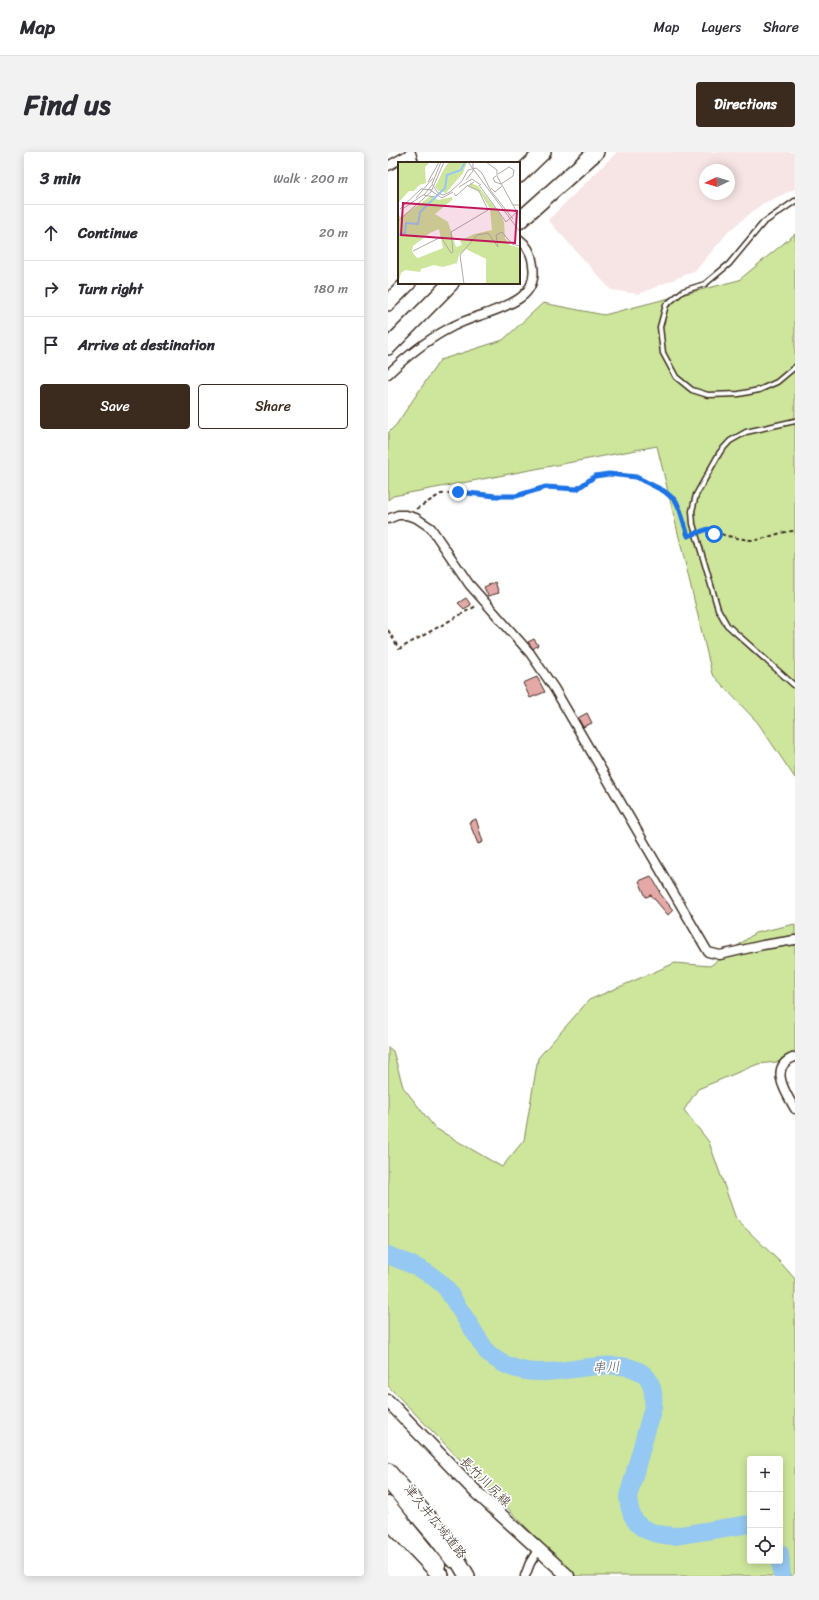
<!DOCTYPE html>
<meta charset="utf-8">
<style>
body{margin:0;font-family:Sriracha,"Klee One",sans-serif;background:#f2f2f3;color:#2b2b33}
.controls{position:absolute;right:12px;bottom:12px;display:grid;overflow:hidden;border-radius:4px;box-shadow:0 2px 10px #0003}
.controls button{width:36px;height:36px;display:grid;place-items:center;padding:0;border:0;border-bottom:1px solid #e1e1e2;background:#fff;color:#2b2b33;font:20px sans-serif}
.compass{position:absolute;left:311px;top:12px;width:36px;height:36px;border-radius:50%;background:#fff;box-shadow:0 2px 10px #0003;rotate:266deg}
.stop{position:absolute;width:12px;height:12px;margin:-9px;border:3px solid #1a73e8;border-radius:50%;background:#fff}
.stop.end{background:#1a73e8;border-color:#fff;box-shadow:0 1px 4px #0008}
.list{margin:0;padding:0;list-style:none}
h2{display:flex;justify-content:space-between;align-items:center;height:52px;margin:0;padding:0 16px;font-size:17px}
h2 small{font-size:13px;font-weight:400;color:#7c7c81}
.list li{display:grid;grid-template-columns:26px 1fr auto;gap:12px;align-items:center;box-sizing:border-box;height:56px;padding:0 16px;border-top:1px solid #e1e1e2}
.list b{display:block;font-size:15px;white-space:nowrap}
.list em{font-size:13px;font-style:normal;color:#7c7c81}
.actions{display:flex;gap:8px;padding:12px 16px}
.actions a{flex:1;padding:9px 0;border:1px solid #3b2a1e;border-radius:4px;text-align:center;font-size:14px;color:#3b2a1e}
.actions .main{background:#3b2a1e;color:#fff}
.icon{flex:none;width:22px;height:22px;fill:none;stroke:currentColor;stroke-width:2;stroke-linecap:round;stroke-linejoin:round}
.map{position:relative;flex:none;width:407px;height:1424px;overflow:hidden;border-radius:4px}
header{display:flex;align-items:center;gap:24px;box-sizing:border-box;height:56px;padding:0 20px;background:#fff;border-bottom:1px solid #e1e1e2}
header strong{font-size:19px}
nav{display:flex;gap:22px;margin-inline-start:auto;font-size:14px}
.intro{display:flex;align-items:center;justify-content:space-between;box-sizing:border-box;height:96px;padding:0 24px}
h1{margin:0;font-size:28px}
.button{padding:10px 18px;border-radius:4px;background:#3b2a1e;color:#fff;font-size:14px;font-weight:700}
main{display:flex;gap:24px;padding:0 24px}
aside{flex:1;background:#fff;border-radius:4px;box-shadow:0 2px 10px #0003}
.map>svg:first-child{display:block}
</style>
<header>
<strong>Map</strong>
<nav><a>Map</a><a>Layers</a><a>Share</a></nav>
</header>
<div class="intro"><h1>Find us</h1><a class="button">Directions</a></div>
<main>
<aside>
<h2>3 min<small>Walk · 200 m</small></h2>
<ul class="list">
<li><svg class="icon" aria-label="ahead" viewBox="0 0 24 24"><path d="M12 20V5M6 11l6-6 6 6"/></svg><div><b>Continue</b></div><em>20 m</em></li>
<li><svg class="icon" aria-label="right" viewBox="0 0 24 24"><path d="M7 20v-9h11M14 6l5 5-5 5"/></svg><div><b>Turn right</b></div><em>180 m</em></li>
<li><svg class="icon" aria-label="arrive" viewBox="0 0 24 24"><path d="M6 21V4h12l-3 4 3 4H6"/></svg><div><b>Arrive at destination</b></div></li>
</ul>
<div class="actions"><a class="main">Save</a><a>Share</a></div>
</aside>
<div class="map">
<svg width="407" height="1424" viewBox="0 0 407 1424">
<rect width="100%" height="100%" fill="#fff"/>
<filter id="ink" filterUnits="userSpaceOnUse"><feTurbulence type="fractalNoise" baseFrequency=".025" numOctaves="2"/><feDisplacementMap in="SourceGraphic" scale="8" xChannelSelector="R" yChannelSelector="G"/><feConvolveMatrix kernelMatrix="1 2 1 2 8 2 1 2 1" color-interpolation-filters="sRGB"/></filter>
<g filter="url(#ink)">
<path fill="#f7e5e5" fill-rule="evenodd" d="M229,0H407V37L374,52L342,78L308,118L251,142L223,138L160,68ZM317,18H341V42H317Z"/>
<path fill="#cde69c" stroke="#84885d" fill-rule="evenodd" d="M407,82V626L370,571L324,522L269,294L5,344L0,348V281L8,273L52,208L115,188L155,151L216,163L351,128Z
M407,772V908L370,912L310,937L296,958L321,990L348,1067L393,1111L407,1127V1424H181L183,1421L0,1234V895L5,899L15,935L47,976L114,1015L136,988L150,906L201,848L287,811L322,814L367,781ZM362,1307H392V1409H362Z"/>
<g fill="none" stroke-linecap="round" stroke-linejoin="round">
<path stroke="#95c8f2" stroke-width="18" d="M0,1103C22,1112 42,1119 58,1136L99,1200C113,1213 130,1220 150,1220C188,1222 272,1189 265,1255L240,1345C242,1375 258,1382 286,1384L362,1372
M392,1401L394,1424"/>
</g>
<path fill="#e4a9a7" stroke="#3b2a1e" d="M107,430L111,441L100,444L96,435Z
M78,446L83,453L76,457L70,451Z
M146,487L150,493L145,497L140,490Z
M149,525L157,540L142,546L135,531Z
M199,561L204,571L195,575L190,566Z
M88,667L95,690L90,692L81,670Z
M263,724L272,739L271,740L285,758L280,763L263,743L258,745L251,729Z"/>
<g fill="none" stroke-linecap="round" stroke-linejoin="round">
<g stroke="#3b2a1e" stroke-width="7">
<path id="lane" d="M407,49L375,71L341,112L317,132L295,139L278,153L272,175L275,201L288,225L304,238L320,243L351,242L371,238L389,230L407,215
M407,269L358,280L342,289L332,300L308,343L304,359L305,372L330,457L339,473L407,534"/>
</g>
<g stroke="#3b2a1e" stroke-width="11">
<path id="street" d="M0,14L23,1L26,11
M0,222C18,205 36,190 58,178C70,171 84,166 97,162C121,153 150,145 145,113C144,103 139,93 131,87
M0,367L10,363H18L28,366L43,376L81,432L142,501L166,536L320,800L332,803L375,793L407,788
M407,905C380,914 397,940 407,957
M137,1424L142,1411L150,1398"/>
</g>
<g stroke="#3b2a1e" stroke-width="15">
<path id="secondary" d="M0,1249L88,1340L180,1424
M0,1331L46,1385L64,1409
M0,1351L51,1413"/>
</g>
<g stroke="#3b2a1e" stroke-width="18">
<path id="highway" d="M131,23L155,0
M131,69L208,0
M0,151L20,131
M0,195L63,131
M0,1319L55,1383L79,1424
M0,1368L53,1424"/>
</g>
<path stroke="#3b2a1e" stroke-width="2" stroke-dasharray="4 3" stroke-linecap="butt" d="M28,357L53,342L73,340L109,344H128L157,335L189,337L207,324L221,322L248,325L275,339L288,349L293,358
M320,377C327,382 359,389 368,388C381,386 393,379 407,379
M0,478L11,497L88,454"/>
<use href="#lane" stroke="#fff" stroke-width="4"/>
<use href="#street" stroke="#fff" stroke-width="8"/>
<use href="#secondary" stroke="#fff" stroke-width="12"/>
<use href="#highway" stroke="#fff" stroke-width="15"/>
<path stroke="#3b2a1e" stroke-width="2" stroke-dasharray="4 3" stroke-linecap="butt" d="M293,358L299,385L320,377"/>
</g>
</g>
<g fill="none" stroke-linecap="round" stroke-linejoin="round" filter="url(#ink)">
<path stroke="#1a73e8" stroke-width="5" d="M70,340L108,344H128L158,335L189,337L207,324L221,322L248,325L276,339L288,349L292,358L300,384L320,377L326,382"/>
</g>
<g text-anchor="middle" stroke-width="3.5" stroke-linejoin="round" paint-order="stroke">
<g font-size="13" fill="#3b2a1e" stroke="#fff">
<text transform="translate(98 1329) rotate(44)" y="5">長竹川尻線</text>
<text transform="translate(48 1369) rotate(51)" y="5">津久井広域道路</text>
</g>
<g font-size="14" font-style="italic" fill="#56595e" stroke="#fff">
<text transform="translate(218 1215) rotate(-3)" y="5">串川</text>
</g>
</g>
<g transform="translate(10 10)">
<rect width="122" height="122" fill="#fff"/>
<path d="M0,0H32L27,5L28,21L21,23L16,29H11L0,41ZM59,0H69L65,11L48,31L41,29L37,25L46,7L50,1ZM72,21L80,24L102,52L106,60L107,76L112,83L122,86V122H88V97L68,87L61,93L59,101L45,105L36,103L23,107L22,110L7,108L3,111L0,122V52L3,55L33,34L40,38L54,35V38L37,52L50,60L58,85L64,83L62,79L76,72L94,68L92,47L82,30L72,25ZM41,67L45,86L20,96L17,94L14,89L15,84L32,71Z" fill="#cde69c" fill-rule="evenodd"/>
<path fill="none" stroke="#95c8f2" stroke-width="2" d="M0,73L7,71L8,61L20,62L22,50L47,26L49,13L63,8L67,0"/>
<path fill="none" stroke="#b1aaa5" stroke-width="1" d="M43,0L34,22L40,31L45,33L52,30L64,19L70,8L78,6L84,11L93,29L115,57M70,0L122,70M88,0L99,8V14L115,43H122M100,12L111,5L116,8M98,14L95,16L97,20L103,22M68,18L75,9V0M30,20L41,0M103,22L115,14L116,8M81,23L108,60L119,50L115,43M61,25L74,17L83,23M93,26L97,30L104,24M32,28L44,36L55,30M56,31L58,34L70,23M26,33L34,23M18,36L35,16M6,46L25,33L37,35M2,47L23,27L34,28M0,59L33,30L46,0M15,89L43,75L53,91L55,90L53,70L90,48L81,29L70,24L76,20M66,122L62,93L79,73L90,71L100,85L98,73L104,70L114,82L122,84"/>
<path fill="#c2185b" fill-opacity="0.15" stroke="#c2185b" stroke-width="2" d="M5,41L119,49L117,81L3,73Z"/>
<rect width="122" height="122" fill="none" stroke="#3b2a1e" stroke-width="2"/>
</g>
</svg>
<div class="controls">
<button>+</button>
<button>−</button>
<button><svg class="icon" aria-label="locate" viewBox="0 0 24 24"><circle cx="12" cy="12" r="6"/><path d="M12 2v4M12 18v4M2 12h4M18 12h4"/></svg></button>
</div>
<svg class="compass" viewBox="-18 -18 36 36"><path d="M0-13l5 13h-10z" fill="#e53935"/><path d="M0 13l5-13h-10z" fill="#7c7c81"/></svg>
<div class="stop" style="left:326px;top:382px"></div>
<div class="stop end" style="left:70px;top:340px"></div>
</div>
</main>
